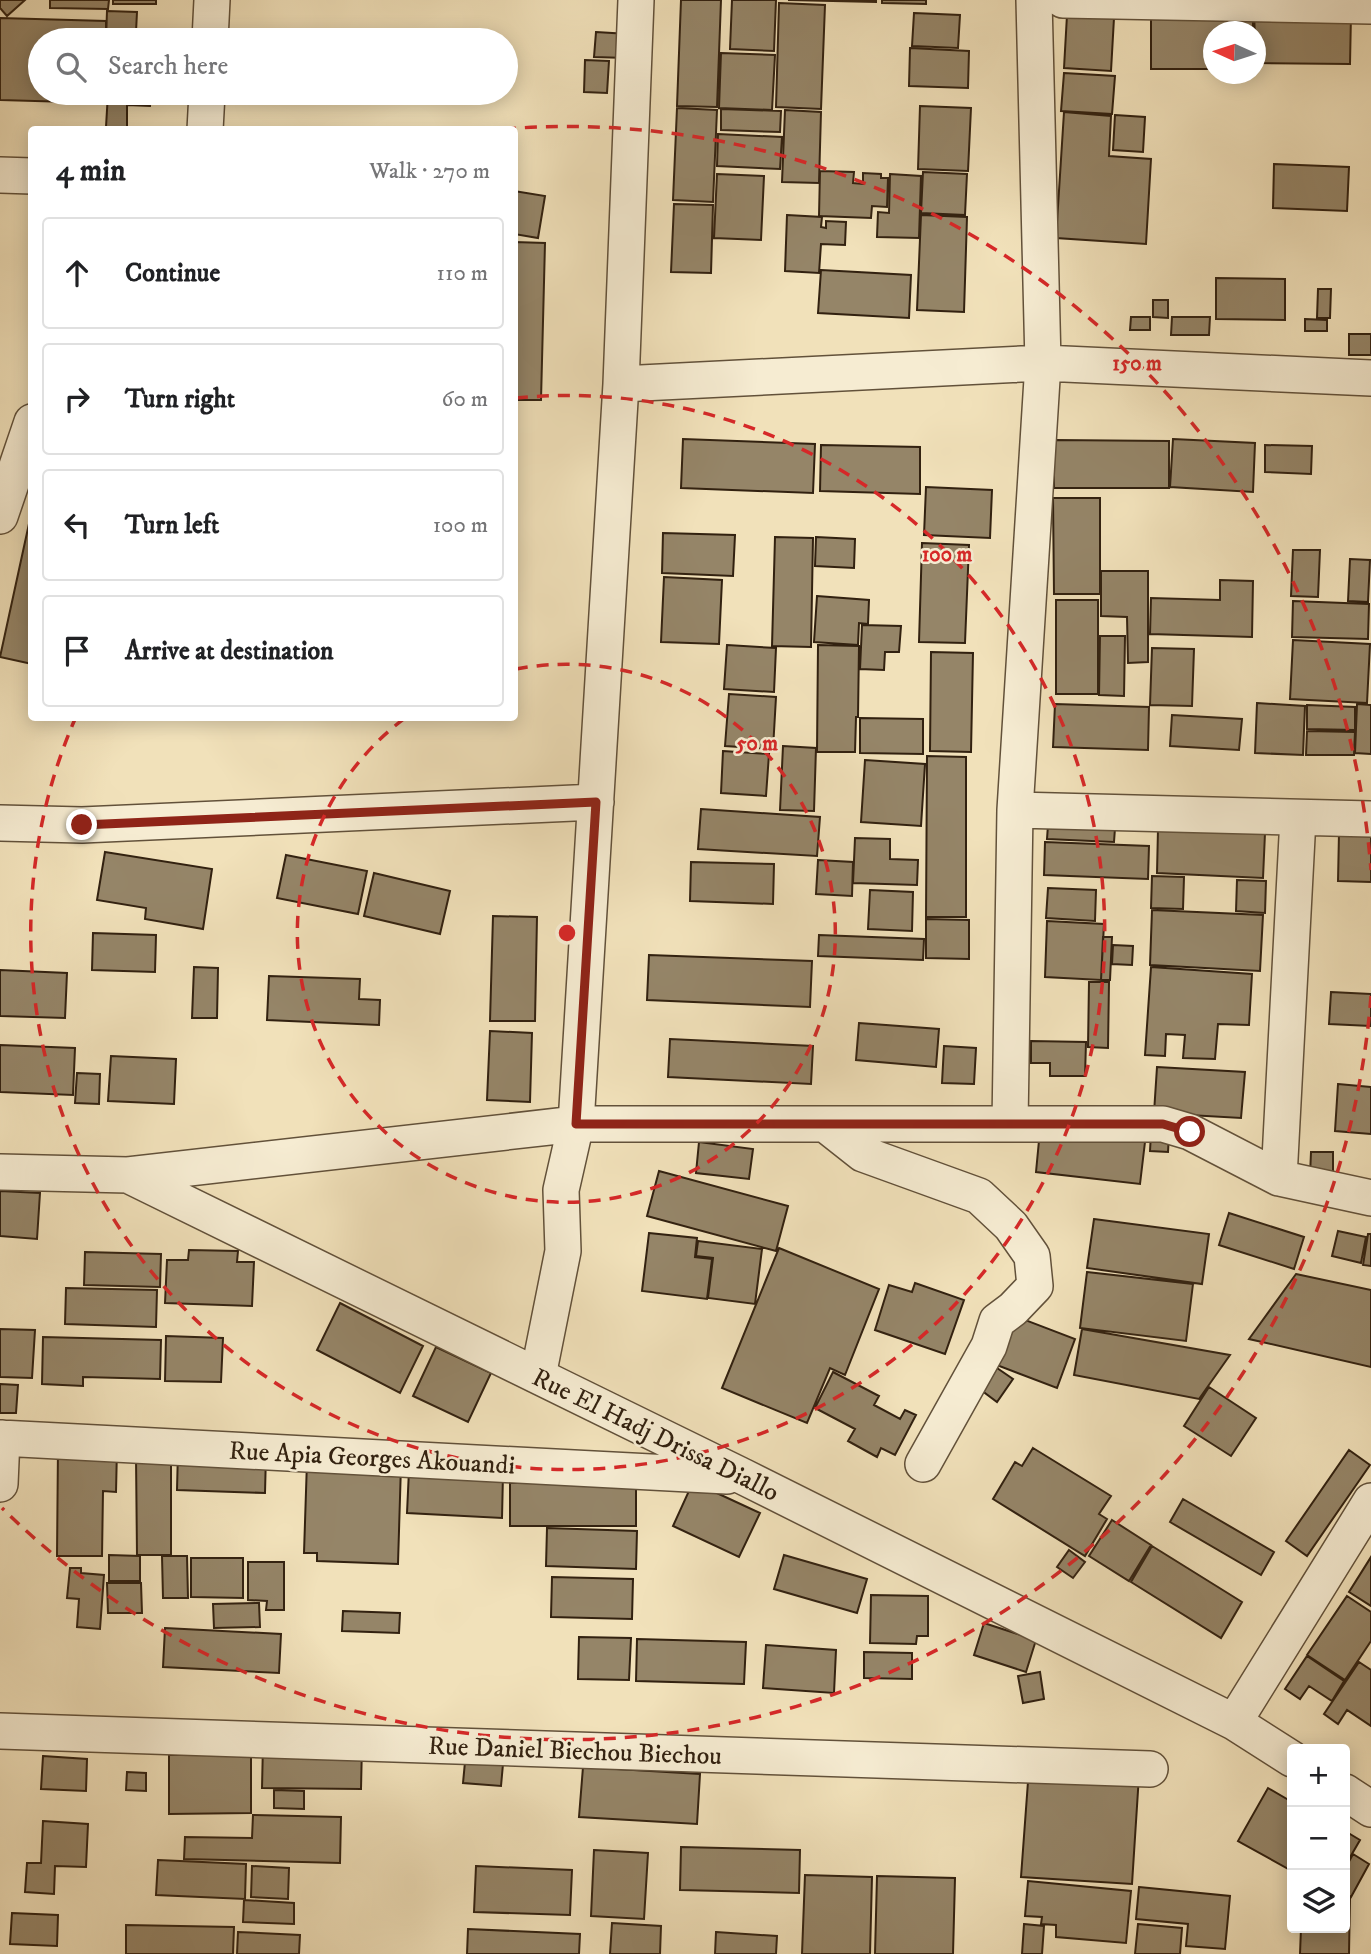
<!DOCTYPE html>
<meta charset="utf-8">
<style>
body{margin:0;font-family:"IM FELL DW Pica",serif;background:#f6f6f6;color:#202124}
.controls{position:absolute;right:21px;bottom:21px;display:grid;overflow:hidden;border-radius:7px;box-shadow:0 4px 18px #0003}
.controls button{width:63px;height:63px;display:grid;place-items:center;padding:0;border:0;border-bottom:2px solid #e0e0e0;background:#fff;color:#202124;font:35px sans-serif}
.compass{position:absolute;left:1203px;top:21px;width:63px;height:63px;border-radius:50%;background:#fff;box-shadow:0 4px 18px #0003;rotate:273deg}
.stop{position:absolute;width:21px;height:21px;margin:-16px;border:5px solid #8f2418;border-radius:50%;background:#fff}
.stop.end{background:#8f2418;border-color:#fff;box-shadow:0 2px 7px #0008}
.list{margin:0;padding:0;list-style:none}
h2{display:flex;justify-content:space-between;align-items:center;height:91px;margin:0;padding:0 28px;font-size:30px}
h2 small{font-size:23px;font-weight:400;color:#757577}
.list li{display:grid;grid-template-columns:46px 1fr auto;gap:21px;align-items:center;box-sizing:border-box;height:112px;margin:0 14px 14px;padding:0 14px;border:2px solid #e0e0e0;border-radius:7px}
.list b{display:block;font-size:26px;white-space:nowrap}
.list em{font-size:23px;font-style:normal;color:#757577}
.icon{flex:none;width:38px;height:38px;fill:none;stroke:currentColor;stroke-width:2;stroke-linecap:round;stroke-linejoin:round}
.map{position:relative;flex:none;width:1371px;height:1954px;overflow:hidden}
.search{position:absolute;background:#fff;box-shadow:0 4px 18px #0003;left:28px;top:28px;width:490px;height:77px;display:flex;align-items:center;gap:18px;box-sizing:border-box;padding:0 24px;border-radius:38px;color:#757577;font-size:26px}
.panel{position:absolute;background:#fff;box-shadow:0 4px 18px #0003;left:28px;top:126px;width:490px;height:595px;border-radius:7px}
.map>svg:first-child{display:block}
</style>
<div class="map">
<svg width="1371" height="1954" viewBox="0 0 1371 1954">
<rect width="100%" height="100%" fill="#f1e1ba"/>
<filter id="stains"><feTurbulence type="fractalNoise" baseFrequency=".00286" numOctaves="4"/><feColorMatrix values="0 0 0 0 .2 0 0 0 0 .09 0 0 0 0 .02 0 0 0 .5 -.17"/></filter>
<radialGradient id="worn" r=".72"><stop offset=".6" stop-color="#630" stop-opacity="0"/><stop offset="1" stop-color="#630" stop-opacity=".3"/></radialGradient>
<path fill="#958568" stroke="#322110" stroke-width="2" d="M0,0H25L7,16L0,8Z
M50,0H109L108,9L50,8Z
M113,0H156V4H113Z
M681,0H721L717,107L677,106Z
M732,0H776L774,51L730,49Z
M788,0H876V2Z
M882,0H926V4L882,3Z
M779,3L825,5L821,109L776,107Z
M107,11L137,12L136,32L169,33V40H106Z
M1151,12L1253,13V32H1214V69H1151Z
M914,13L960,15L958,48L912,46Z
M1254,13L1351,14L1350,64L1256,63Z
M1067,15L1114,18L1111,71L1064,68Z
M0,18L106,21V40H40V93H104V103L0,100Z
M596,32L628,34L626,58L594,57Z
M910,48L969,51L968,88L909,86Z
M721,53L775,55L772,110L719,108Z
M585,60L609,61L607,93L584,92Z
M1064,73L1115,76L1112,114L1061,111Z
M108,93H151L150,106L127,105V127H106Z
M920,106L971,108L968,171L918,169Z
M677,108L717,110L713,202L673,200Z
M721,109L781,111L780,132L721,130Z
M785,110L821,112L819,183L782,182Z
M1064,112L1111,116L1109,156L1151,159L1146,244L1056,238Z
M1115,115L1145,117L1143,152L1113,150Z
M718,134L782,137L780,169L717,166Z
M1274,164L1349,167L1347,211L1273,208Z
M820,171L854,172L853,183L863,184V173L881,174V178H888L887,207L872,206L871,218L819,216Z
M923,172L967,174L965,215L921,213Z
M717,174L764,176L761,240L714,238Z
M890,174L921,176L919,238L877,237L878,212L889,213Z
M514,191L545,196L538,238L514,234Z
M674,204L713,205L711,273L671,272Z
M787,215L822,217L821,227L826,228V221L846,222L845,245L821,244L819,273L785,271Z
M921,215L967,217L964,312L917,310Z
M514,242L545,243L541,400H514Z
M821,270L911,275L909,318L818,313Z
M1216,278L1285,279V320L1216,319Z
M1318,289H1331L1330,318H1317Z
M1153,300H1168V318L1153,317Z
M1131,317H1150V330H1130Z
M1172,317H1210L1209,335H1171Z
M1305,319L1327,320V331H1305Z
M1349,334H1371V355H1349Z
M683,439L815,444L813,493L681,488Z
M1173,439L1255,443L1253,492L1170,487Z
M1054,440L1169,441V488H1054Z
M821,445L920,447V494L820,491Z
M1265,445L1312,446L1311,474L1265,472Z
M926,487L992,490L990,538L924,535Z
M1053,498H1100V594H1054Z
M30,519L32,520V664L0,657Z
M663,533L735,535L733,576L662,573Z
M775,537L813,538L811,647L772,646Z
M816,537L855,539L854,568L815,566Z
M922,543L969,545L965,643L919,642Z
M1293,550H1320L1318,597L1291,596Z
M1350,559L1370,560L1368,602L1348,601Z
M1101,571H1148V662L1128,663L1127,617L1101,616Z
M664,577L722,580L719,644L661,642Z
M1220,580L1253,581L1252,637L1150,634L1151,598L1220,600Z
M817,596L869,600L868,624L859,623L858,645L814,642Z
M1056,600H1098V694H1056Z
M1293,601L1369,604L1368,639L1292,637Z
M862,625L901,626L899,652H885L884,670L860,669Z
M1100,636H1125L1124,696L1099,695Z
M1293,640L1370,644L1367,703L1290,699Z
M727,645L776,648L774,692L724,689Z
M818,645L859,646L858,717H856L855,752H817Z
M1152,648L1194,649L1192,706L1150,705Z
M931,652L973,653L971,752L930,751Z
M729,694L776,697L773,749L725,746Z
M1257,703L1305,706L1303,755L1255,753Z
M1055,704L1149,707L1148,750L1053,747Z
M1357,704L1371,705V754L1355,753Z
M1307,705L1355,707V730L1307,729Z
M1172,715L1242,719L1239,750L1170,746Z
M860,718L923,719V754L860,753Z
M1307,731L1355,732L1354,755H1306Z
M783,746L816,748L814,811L780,810Z
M723,751L769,754L766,796L721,793Z
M927,756L966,757V917H926Z
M865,760L925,764L921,826L861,822Z
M701,809L820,817L817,856L698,849Z
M1048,825L1115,828L1114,842L1047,839Z
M1158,829L1265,833L1263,878L1157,873Z
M1339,833L1371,834V882L1338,881Z
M855,838L890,839V859L918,860L917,885L853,883Z
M1045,842L1149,846L1148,879L1044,875Z
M105,852L212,869L203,929L145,919L146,908L97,900Z
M286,855L367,871L358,914L277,898Z
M818,860L853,862L852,896L816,894Z
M691,862L774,864L773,904L690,901Z
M374,873L450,891L440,934L364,916Z
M1152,876L1184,877L1183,909L1151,908Z
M1237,880L1266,881L1265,913L1236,911Z
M1048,888L1096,890L1095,921L1046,918Z
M870,890L913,892L912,931L868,929Z
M1152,910L1263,915L1260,971L1150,965Z
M493,916L537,917L535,1021H490Z
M926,919L969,920V959L926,958Z
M1047,921L1104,924L1101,980L1045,977Z
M93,933L156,935L155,972L92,970Z
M819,935L924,939L923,960L818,956Z
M1103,937H1112L1110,980H1101Z
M1113,945L1133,946L1132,965L1112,964Z
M649,955L812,961L810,1007L647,1000Z
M194,967L218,968L217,1018H192Z
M1151,967L1252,974L1249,1025L1218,1024L1215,1059L1183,1058L1185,1035L1166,1034L1165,1056L1145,1055Z
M0,970L67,973L65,1018L0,1016Z
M269,976L360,979L359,999L380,1000L379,1025L267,1020Z
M1089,982H1109L1108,1048L1088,1047Z
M1331,992L1371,994V1026L1329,1024Z
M859,1023L939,1029L936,1067L856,1060Z
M490,1031L532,1033L530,1102L487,1100Z
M670,1039L813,1046L811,1084L668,1077Z
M1031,1041L1086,1042L1085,1076H1050V1063H1031Z
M0,1045L75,1048L73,1095L0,1092Z
M944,1046L976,1048L974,1084L942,1083Z
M111,1056L176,1059L174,1104L108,1101Z
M1157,1067L1245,1072L1241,1118L1154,1113Z
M77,1073L100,1074L99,1104L75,1103Z
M1338,1084L1371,1087V1134L1335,1131Z
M1040,1130L1145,1142L1140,1184L1036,1172Z
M1151,1133L1169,1134L1168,1152L1150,1151Z
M699,1142L753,1149L749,1179L696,1173Z
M1311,1152H1333V1177L1310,1176Z
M659,1171L788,1206L776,1251L647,1216Z
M0,1191L40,1193L37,1239L0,1236Z
M1229,1213L1304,1237L1294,1269L1219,1245Z
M1094,1219L1209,1234L1202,1284L1087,1268Z
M1338,1231L1366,1237L1361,1263L1332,1256Z
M649,1233L697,1238L695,1257L712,1259L707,1299L642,1291Z
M1368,1234H1371V1266L1363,1265Z
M698,1241L762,1249L755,1304L708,1298L713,1258L696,1256Z
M779,1248L879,1289L845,1375L830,1368L807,1423L722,1388Z
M189,1250L238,1251L237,1262H254L252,1306L165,1303L167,1260H188Z
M85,1252L161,1254L160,1287L84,1285Z
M1087,1272L1193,1284L1186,1341L1080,1328Z
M1296,1274L1371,1290V1367L1249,1339Z
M915,1283L964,1300L945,1354L875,1330L889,1285L912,1292Z
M66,1288L157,1290L156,1327L65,1324Z
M340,1303L423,1346L400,1393L317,1350Z
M1012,1315L1075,1339L1057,1388L994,1364Z
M0,1329L35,1330L32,1378L0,1377Z
M1082,1329L1230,1355L1199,1399L1074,1375Z
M166,1336L223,1338L221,1382L165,1381Z
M43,1337L161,1340L160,1379L83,1377V1386L42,1384Z
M436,1347L491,1373L468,1422L413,1396Z
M997,1368L1013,1379L997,1402L981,1390Z
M833,1372L879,1396L874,1405L900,1419L905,1410L916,1415L895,1455L881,1448L877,1457L848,1441L855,1429L815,1408Z
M0,1384L18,1385L16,1413H0Z
M1209,1387L1256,1418L1231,1456L1184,1426Z
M58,1447L117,1448L116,1492L103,1491L102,1556H57Z
M1033,1448L1111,1496L1099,1514L1107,1519L1085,1556L993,1499L1015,1462L1022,1466Z
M1349,1450L1370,1465L1307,1556L1286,1541Z
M178,1451L266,1454L265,1493L177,1490Z
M136,1457H171V1555H137Z
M307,1461L401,1465L398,1564L317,1561V1553H304Z
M409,1470L503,1474L502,1518L407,1513Z
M636,1482V1526H510V1483Z
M693,1482L760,1513L739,1557L673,1526Z
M1183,1499L1274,1552L1261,1575L1170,1522Z
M1112,1520L1151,1545L1129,1581L1089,1556Z
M547,1528L637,1531L636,1569L546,1566Z
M1152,1546L1242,1602L1221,1638L1131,1582Z
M1069,1550L1085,1562L1073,1578L1057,1567Z
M109,1555L140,1556V1581H109Z
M784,1555L867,1579L857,1613L774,1589Z
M162,1556H187L188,1598H163Z
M1371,1557V1606L1349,1592Z
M191,1558H243V1598L191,1597Z
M248,1562H284V1610H266L267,1601L248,1600Z
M70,1568H81V1573L104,1575L100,1629L77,1627L79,1599L67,1598Z
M552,1577L633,1579L632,1619L551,1617Z
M107,1583H141L142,1613H108Z
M871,1595L928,1596V1636H917L916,1644L870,1643Z
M1347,1596L1371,1612V1641L1345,1680L1307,1655Z
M259,1603L260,1627L214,1628L213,1604Z
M343,1611L400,1613L399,1633L342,1631Z
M984,1623L1036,1640L1026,1672L974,1655Z
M165,1628L281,1634L279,1673L163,1667Z
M579,1637L631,1638L629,1680L578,1679Z
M637,1639L746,1642L744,1684L636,1681Z
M766,1645L836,1650L834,1693L763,1688Z
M864,1652L912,1653V1679L864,1678Z
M1307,1656L1344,1681L1332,1701L1309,1686L1300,1699L1285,1689Z
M1359,1662L1371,1670V1726L1347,1710L1338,1724L1324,1714Z
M1040,1672L1044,1699L1023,1703L1018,1676Z
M263,1744L362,1745L361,1789L262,1788Z
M251,1754V1813L169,1814V1755Z
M43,1756L87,1759L86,1791L41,1789Z
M465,1762L503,1764L501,1786L463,1783Z
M583,1767L700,1774L697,1824L579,1817Z
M1029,1768L1139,1775L1132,1884L1021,1877Z
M127,1772L146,1773V1791L126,1790Z
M1268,1788L1292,1802V1871L1238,1841Z
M274,1790L304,1791V1809L274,1808Z
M253,1815L341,1817L340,1863L184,1859L185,1837L252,1838Z
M43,1821L88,1824L86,1867L55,1866L54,1894L25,1892L27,1863H41Z
M1345,1831L1360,1840L1345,1866Z
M681,1847L800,1850L799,1893L680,1890Z
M594,1850L648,1853L644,1919L591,1916Z
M1353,1854L1369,1864L1351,1897L1345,1893V1869Z
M158,1860L246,1864L245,1899L156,1895Z
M252,1866L289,1868L288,1899L251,1897Z
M476,1866L572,1870L570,1915L474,1912Z
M805,1875L872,1877L870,1954H802Z
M877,1876L955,1878L953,1954H875Z
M1028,1881L1131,1891L1126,1943L1056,1937V1925L1041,1924L1042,1917L1025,1916Z
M1139,1887L1230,1896L1225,1949L1186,1946L1188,1924L1136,1919Z
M1345,1896L1350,1897L1349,1954H1300L1301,1928H1345Z
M244,1900L294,1903V1924L243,1922Z
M12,1913L58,1915L57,1946L10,1944Z
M612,1923L661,1926L660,1954H610Z
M1024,1924L1044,1926L1042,1954H1022Z
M1138,1924L1182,1928L1180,1954H1135Z
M126,1925L234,1927L233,1954H126Z
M468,1929L580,1934L579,1954H467Z
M238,1932L300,1935L299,1954H237Z
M716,1932L777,1936L776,1954H715Z"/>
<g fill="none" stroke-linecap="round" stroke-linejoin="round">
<g stroke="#62513a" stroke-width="38">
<path id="minor" d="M1063,0L1371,6
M210,40L212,0
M205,130L207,93
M0,175L32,176
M621,384L1043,363L1371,378
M0,516L32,422
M1015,810L1371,819
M0,823L82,825L596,802
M825,1124L863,1154L979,1196L1011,1226L1032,1256L1035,1286L1013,1309L997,1321L989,1346L923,1464
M1010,1124L1015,810L1043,363L1034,0
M0,1172L128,1175L744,1477L1234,1722L1292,1759
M128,1175L576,1124H1163L1190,1132L1279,1178L1371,1198
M1279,1178L1298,818
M538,1376L563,1251L561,1190L576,1124L621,384L636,0
M0,1438L727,1476
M0,1484L2,1438
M1234,1722L1371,1501
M0,1731L1150,1769
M1345,1792L1371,1809"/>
</g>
<use href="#minor" stroke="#f6ecd2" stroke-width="35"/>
</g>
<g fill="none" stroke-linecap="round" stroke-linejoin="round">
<path stroke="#8f2418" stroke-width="9" d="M82,825L596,802L576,1124H1163L1190,1132"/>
</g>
<g fill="none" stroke="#d62828" stroke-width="3.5" stroke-dasharray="12 9">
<path d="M516 669A269 269 0 1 1 405 718"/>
<path d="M516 398A537 537 0 1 1 75 719"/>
<path d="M1371 996A806 806 0 0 1 2 1508M504 129A806 806 0 0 1 1371 870"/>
</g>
<g text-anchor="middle" stroke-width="5" stroke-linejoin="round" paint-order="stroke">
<g font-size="26" fill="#322110" stroke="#f6ecd2">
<text transform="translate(656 1434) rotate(26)" y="9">Rue El Hadj Drissa Diallo</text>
<text transform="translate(372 1457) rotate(3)" y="9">Rue Apia Georges Akouandi</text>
<text transform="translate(575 1750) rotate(2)" y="9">Rue Daniel Biechou Biechou</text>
</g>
</g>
<circle cx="567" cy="933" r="10" fill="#d62828" stroke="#f6ecd2" stroke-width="3.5"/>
<g font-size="21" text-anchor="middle" font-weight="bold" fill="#d62828" stroke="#f6ecd2" stroke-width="5" stroke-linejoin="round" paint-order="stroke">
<text x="1137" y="370">150 m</text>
<text x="947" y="561">100 m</text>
<text x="757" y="750">50 m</text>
</g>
<rect width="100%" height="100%" filter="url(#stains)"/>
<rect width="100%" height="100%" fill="url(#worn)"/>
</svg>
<div class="controls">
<button>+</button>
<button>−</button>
<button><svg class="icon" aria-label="layers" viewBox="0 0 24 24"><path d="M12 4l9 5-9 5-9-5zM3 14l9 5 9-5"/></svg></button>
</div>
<svg class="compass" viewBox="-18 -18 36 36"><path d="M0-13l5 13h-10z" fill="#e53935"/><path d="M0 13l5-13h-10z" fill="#757577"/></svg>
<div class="stop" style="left:1190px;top:1132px"></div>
<div class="stop end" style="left:82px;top:825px"></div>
<div class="search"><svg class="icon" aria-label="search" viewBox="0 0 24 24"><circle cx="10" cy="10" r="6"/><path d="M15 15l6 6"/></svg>Search here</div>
<section class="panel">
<h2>4 min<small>Walk · 270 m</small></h2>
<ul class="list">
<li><svg class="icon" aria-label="ahead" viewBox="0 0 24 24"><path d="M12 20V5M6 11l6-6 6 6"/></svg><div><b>Continue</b></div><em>110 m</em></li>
<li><svg class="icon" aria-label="right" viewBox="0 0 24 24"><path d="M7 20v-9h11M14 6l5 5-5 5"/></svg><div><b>Turn right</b></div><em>60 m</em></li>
<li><svg class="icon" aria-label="left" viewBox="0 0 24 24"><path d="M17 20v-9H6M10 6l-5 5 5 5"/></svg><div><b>Turn left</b></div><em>100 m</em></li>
<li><svg class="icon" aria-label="arrive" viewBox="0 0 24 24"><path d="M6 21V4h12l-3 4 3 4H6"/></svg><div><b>Arrive at destination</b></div></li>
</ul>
</section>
</div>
